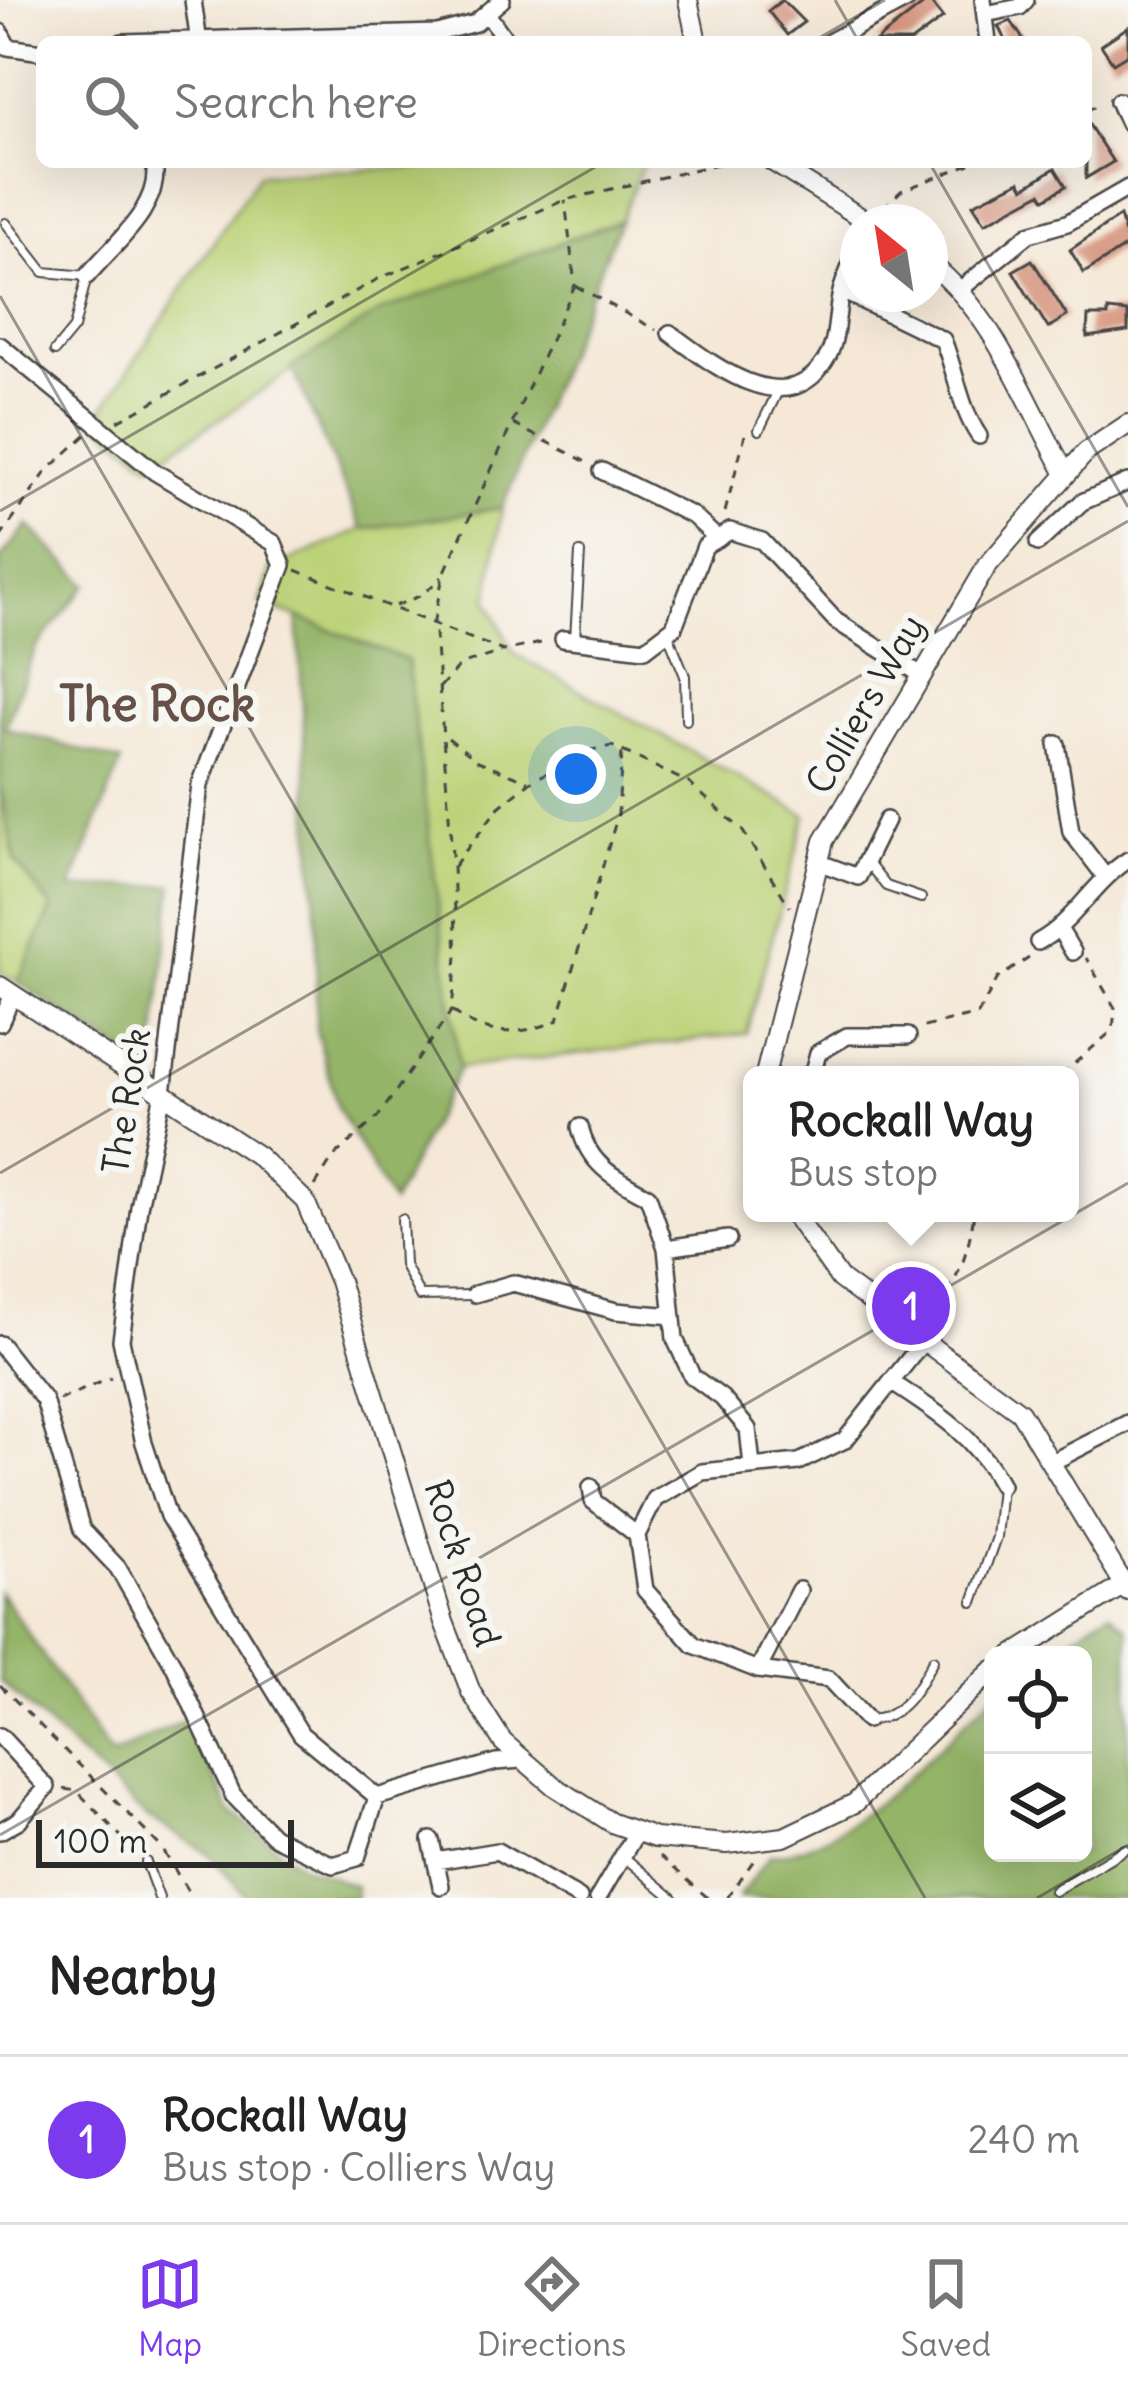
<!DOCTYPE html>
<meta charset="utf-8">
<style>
body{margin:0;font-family:Delius,sans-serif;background:#f6f6f6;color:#222}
.controls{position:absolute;right:36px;bottom:36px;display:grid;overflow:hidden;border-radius:18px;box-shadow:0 12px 48px #0002}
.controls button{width:108px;height:108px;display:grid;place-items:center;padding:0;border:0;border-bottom:3px solid #e0e0e0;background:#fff;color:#222;font:60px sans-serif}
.compass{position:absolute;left:840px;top:204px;width:108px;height:108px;border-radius:50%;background:#fff;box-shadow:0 12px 48px #0002;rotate:330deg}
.scale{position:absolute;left:36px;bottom:30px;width:258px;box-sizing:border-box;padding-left:12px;border:6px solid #2b2b2b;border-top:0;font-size:33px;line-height:42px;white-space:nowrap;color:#2b2b2b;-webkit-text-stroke:9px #f6f6f2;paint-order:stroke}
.you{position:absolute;left:576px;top:774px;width:42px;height:42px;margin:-30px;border:9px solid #fff;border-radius:50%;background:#1a73e8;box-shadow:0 0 0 18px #1a73e833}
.badge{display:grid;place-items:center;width:78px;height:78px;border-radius:50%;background:#7c3aed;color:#fff;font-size:39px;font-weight:700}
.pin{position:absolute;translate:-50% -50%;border:6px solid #fff;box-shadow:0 3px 12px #0006}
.popup{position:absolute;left:743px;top:1066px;width:336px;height:156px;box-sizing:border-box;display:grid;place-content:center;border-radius:18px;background:#fff;filter:drop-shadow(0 3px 9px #0005);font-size:39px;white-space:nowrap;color:#767676}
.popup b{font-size:45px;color:#222}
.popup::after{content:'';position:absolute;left:50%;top:100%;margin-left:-24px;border:24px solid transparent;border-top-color:#fff}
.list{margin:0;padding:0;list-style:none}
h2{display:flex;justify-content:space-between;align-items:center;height:156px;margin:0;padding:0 48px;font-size:51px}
h2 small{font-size:39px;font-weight:400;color:#767676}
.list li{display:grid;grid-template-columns:78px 1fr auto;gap:36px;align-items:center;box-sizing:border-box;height:168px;padding:0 48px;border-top:3px solid #e0e0e0}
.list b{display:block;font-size:45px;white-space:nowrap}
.list p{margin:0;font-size:39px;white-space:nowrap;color:#767676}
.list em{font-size:39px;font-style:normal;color:#767676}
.icon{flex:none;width:66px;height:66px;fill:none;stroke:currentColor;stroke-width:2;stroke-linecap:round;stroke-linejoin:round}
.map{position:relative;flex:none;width:1128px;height:1898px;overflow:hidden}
.search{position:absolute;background:#fff;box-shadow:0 12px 48px #0002;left:36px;right:36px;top:36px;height:132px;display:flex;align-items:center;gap:30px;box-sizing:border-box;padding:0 42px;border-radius:18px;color:#767676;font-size:45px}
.sheet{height:324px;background:#fff}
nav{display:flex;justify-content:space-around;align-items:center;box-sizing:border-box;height:168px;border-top:3px solid #e0e0e0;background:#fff;font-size:33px;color:#767676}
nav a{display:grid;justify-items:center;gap:6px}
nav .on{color:#7c3aed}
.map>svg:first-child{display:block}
</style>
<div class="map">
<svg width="1128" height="1898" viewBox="0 0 1128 1898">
<rect width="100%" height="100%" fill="#f6f6f2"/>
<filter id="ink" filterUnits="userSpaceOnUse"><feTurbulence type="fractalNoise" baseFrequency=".00833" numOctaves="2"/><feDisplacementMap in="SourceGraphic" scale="24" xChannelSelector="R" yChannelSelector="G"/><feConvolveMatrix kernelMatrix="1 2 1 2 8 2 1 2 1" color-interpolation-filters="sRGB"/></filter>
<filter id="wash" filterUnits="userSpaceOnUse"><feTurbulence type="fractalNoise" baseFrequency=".004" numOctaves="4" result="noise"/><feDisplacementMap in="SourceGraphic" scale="48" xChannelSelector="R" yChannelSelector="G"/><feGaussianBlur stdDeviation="2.7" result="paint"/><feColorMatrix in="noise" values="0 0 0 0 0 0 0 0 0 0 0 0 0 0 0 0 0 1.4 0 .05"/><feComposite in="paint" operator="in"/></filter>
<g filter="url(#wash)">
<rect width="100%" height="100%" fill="#f5e8d7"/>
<path fill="#bbd277" stroke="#737e51" stroke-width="3" d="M567,162H644L620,220L382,311L151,464L95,421L259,174Z
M502,508L488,600L514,654L806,815L746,1034L459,1068L407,660L261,603L271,569L362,529Z
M0,786L15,861L52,908L18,982L0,972Z"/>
<path fill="#94b468" stroke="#60704a" stroke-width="3" d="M620,220L502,508L362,529L292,367L382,311Z
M28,525L87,584L35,649L5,728L121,762L71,889L173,885L152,1072L18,982L52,908L15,861L0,786V559Z
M297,617L407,660L459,1068L392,1203L338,1109L316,1029L317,924Z
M0,1592L111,1756L189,1718L230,1811L299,1865L355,1886V1898H247L209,1854L146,1816L0,1681Z
M1110,1612L1128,1629V1898H738L770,1855C853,1848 933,1750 993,1695V1853H1083V1655H1045Z"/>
<g id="blocks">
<path fill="#d6957f" d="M782,0L804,22L787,35L768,11Z
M929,0L943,18L911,42H875Z
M1011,21L1025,42H1006L998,26Z
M1128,27V54L1113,63L1101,45Z
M1086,120L1113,162L1086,178Z
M1055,168L1066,186L1045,199L1041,193L985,223L973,204L1020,181L1024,188Z
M1120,216L1128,245L1084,273L1070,250Z
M1032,260L1067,316L1048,328L1013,271Z
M1108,310L1128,312V331L1087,337L1088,316H1108Z"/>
</g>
</g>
<g filter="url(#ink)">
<use href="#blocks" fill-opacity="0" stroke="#494745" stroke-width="3"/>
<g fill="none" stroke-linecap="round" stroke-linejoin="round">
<g stroke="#494745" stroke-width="12">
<path id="service" d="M6,223L44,272L87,276L74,328L55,351
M759,430L778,391
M668,634L685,676L686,720
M575,639L580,553
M867,862L886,886L921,898
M402,1219L404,1265L420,1296L474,1295
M973,1602L996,1537L1001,1487
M869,1720C902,1719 919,1687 933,1660
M624,1857L673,1898
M146,1862L159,1898
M1054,1891L1125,1849"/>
</g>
<g stroke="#494745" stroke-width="20">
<path id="minor" d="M193,0L198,36
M983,0L988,42
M985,14L1020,7L1026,0
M488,15L507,42
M0,32L8,47L42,52
M122,42L437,33L475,23L502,0
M829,42L907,0
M1118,101L1128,123
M87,276C114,244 163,206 154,162
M962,288L1029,234L1067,223L1128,188
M842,291L943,340C956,372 960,408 979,436
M670,333C712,364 789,427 828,356C838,338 836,312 841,292C845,277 852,263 858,248
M0,345L155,472L274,543L283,565L200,785L163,1093L139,1207L121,1340L144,1443L168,1516L301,1734L377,1797L496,1762L521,1760
M602,471L693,516L718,539
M1038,543L1082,502L1128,482
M563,639L645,649L674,627L705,546L730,531L762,541L836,621L920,674
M1057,744L1071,832L1104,875
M818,862L858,877L886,820
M1060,930L1073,952
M1038,942C1075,922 1092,883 1128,860
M0,1023L13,995
M812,1075L818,1053L847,1036H908
M580,1127C588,1165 616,1179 648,1196L666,1248L675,1339L692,1376L722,1398L748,1429L752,1466
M666,1248L728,1239
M475,1294L513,1283L616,1311L673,1316
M0,1344L44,1400L82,1530L118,1568L174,1666L233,1795L273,1836L333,1865L357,1858L377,1797
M891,1382C937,1412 975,1436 1001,1485
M1054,1461L1128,1423
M591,1487L593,1501L637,1535
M758,1670L799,1590
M867,1720L829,1679L758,1670L694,1645L645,1590L637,1535L655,1499L702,1472L799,1462L845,1440L926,1338
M0,1736L47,1787L19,1820L0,1831
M431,1840L441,1886
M436,1861L497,1851L579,1898
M598,1898L636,1833"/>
</g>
<g stroke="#494745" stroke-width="22">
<path id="tertiary" d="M688,0L697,42
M773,162L868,222
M930,263C996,316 1025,401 1066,474
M0,986L258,1156L305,1201L339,1281L444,1622L471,1692L503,1742L554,1786L612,1823L655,1838L727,1844L784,1837L855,1803L993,1670
M765,1075L824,841L987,566L1086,452L1128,424
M793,1213L840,1279L1020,1412L1128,1591
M1013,1655L1124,1585"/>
</g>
<path stroke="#494745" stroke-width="3" stroke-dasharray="9 9" stroke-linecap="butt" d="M1086,109L1102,105
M883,208L901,191L975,162
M576,286L656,330
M118,421L378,279L565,200L726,162
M513,424L590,464
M725,512L745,435
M0,538L46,472L87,434
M296,570L503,651L546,642
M395,606L422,595L442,577
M440,687L460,665L501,652
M448,738L478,761L528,781
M454,866L499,807L530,782L591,750L612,746L689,783L742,830L790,907
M453,1011C485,1038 522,1036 558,1020L618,814L622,751
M924,1027L978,1014L998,978L1029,958
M1061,1075L1113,1030L1115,1008L1086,958
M315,1186L334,1156L378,1117L452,1010L457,956L453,867L434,620L443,576L575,285L565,200
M922,1319C956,1290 968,1256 974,1213
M59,1400L111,1378
M0,1685L161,1847L192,1898
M64,1789L77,1791L136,1852
M660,1856L708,1898
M727,1898L754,1860"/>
<use href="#service" stroke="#fff" stroke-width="8"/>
<use href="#minor" stroke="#fff" stroke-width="15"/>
<use href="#tertiary" stroke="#fff" stroke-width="18"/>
</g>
</g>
<path fill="none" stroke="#2b2b2b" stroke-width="3" stroke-opacity="0.45" d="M835,0L859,42M812,42L885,0M929,162L1128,507M0,296L925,1898M0,511L604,162M0,1173L1128,521M0,1835L1128,1183M1037,1898L1128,1845"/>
<g text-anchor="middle" stroke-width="12" stroke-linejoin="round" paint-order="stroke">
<g font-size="36" fill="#2b2b2b" stroke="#f6f6f2">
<text transform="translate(865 704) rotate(-60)" y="13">Colliers Way</text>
<text transform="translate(126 1101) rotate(-81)" y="13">The Rock</text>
<text transform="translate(463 1563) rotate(72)" y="13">Rock Road</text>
</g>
<g font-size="48" font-weight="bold" fill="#675048" stroke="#f6f6f2">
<text x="157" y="721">The Rock</text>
</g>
</g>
</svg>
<div class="controls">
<button><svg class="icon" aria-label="locate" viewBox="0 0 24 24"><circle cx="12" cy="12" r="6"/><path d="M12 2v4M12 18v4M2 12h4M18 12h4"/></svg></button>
<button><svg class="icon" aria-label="layers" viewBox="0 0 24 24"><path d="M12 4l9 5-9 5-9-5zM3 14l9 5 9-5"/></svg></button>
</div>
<svg class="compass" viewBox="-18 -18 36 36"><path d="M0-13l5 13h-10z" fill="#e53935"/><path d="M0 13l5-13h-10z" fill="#767676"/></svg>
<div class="scale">100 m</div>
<div class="you"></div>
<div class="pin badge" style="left:911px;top:1306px">1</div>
<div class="popup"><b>Rockall Way</b>Bus stop</div>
<div class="search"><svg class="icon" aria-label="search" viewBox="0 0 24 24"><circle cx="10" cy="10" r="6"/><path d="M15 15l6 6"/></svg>Search here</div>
</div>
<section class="sheet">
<h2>Nearby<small></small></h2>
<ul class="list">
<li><span class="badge">1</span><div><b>Rockall Way</b><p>Bus stop · Colliers Way</p></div><em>240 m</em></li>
</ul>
</section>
<nav>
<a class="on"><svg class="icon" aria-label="map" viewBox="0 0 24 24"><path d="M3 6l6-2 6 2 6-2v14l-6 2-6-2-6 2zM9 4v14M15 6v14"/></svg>Map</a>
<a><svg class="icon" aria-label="directions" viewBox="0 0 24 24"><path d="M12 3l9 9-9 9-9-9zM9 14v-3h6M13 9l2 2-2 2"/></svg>Directions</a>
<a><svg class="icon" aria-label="saved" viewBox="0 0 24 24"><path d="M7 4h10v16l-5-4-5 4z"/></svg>Saved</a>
</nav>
